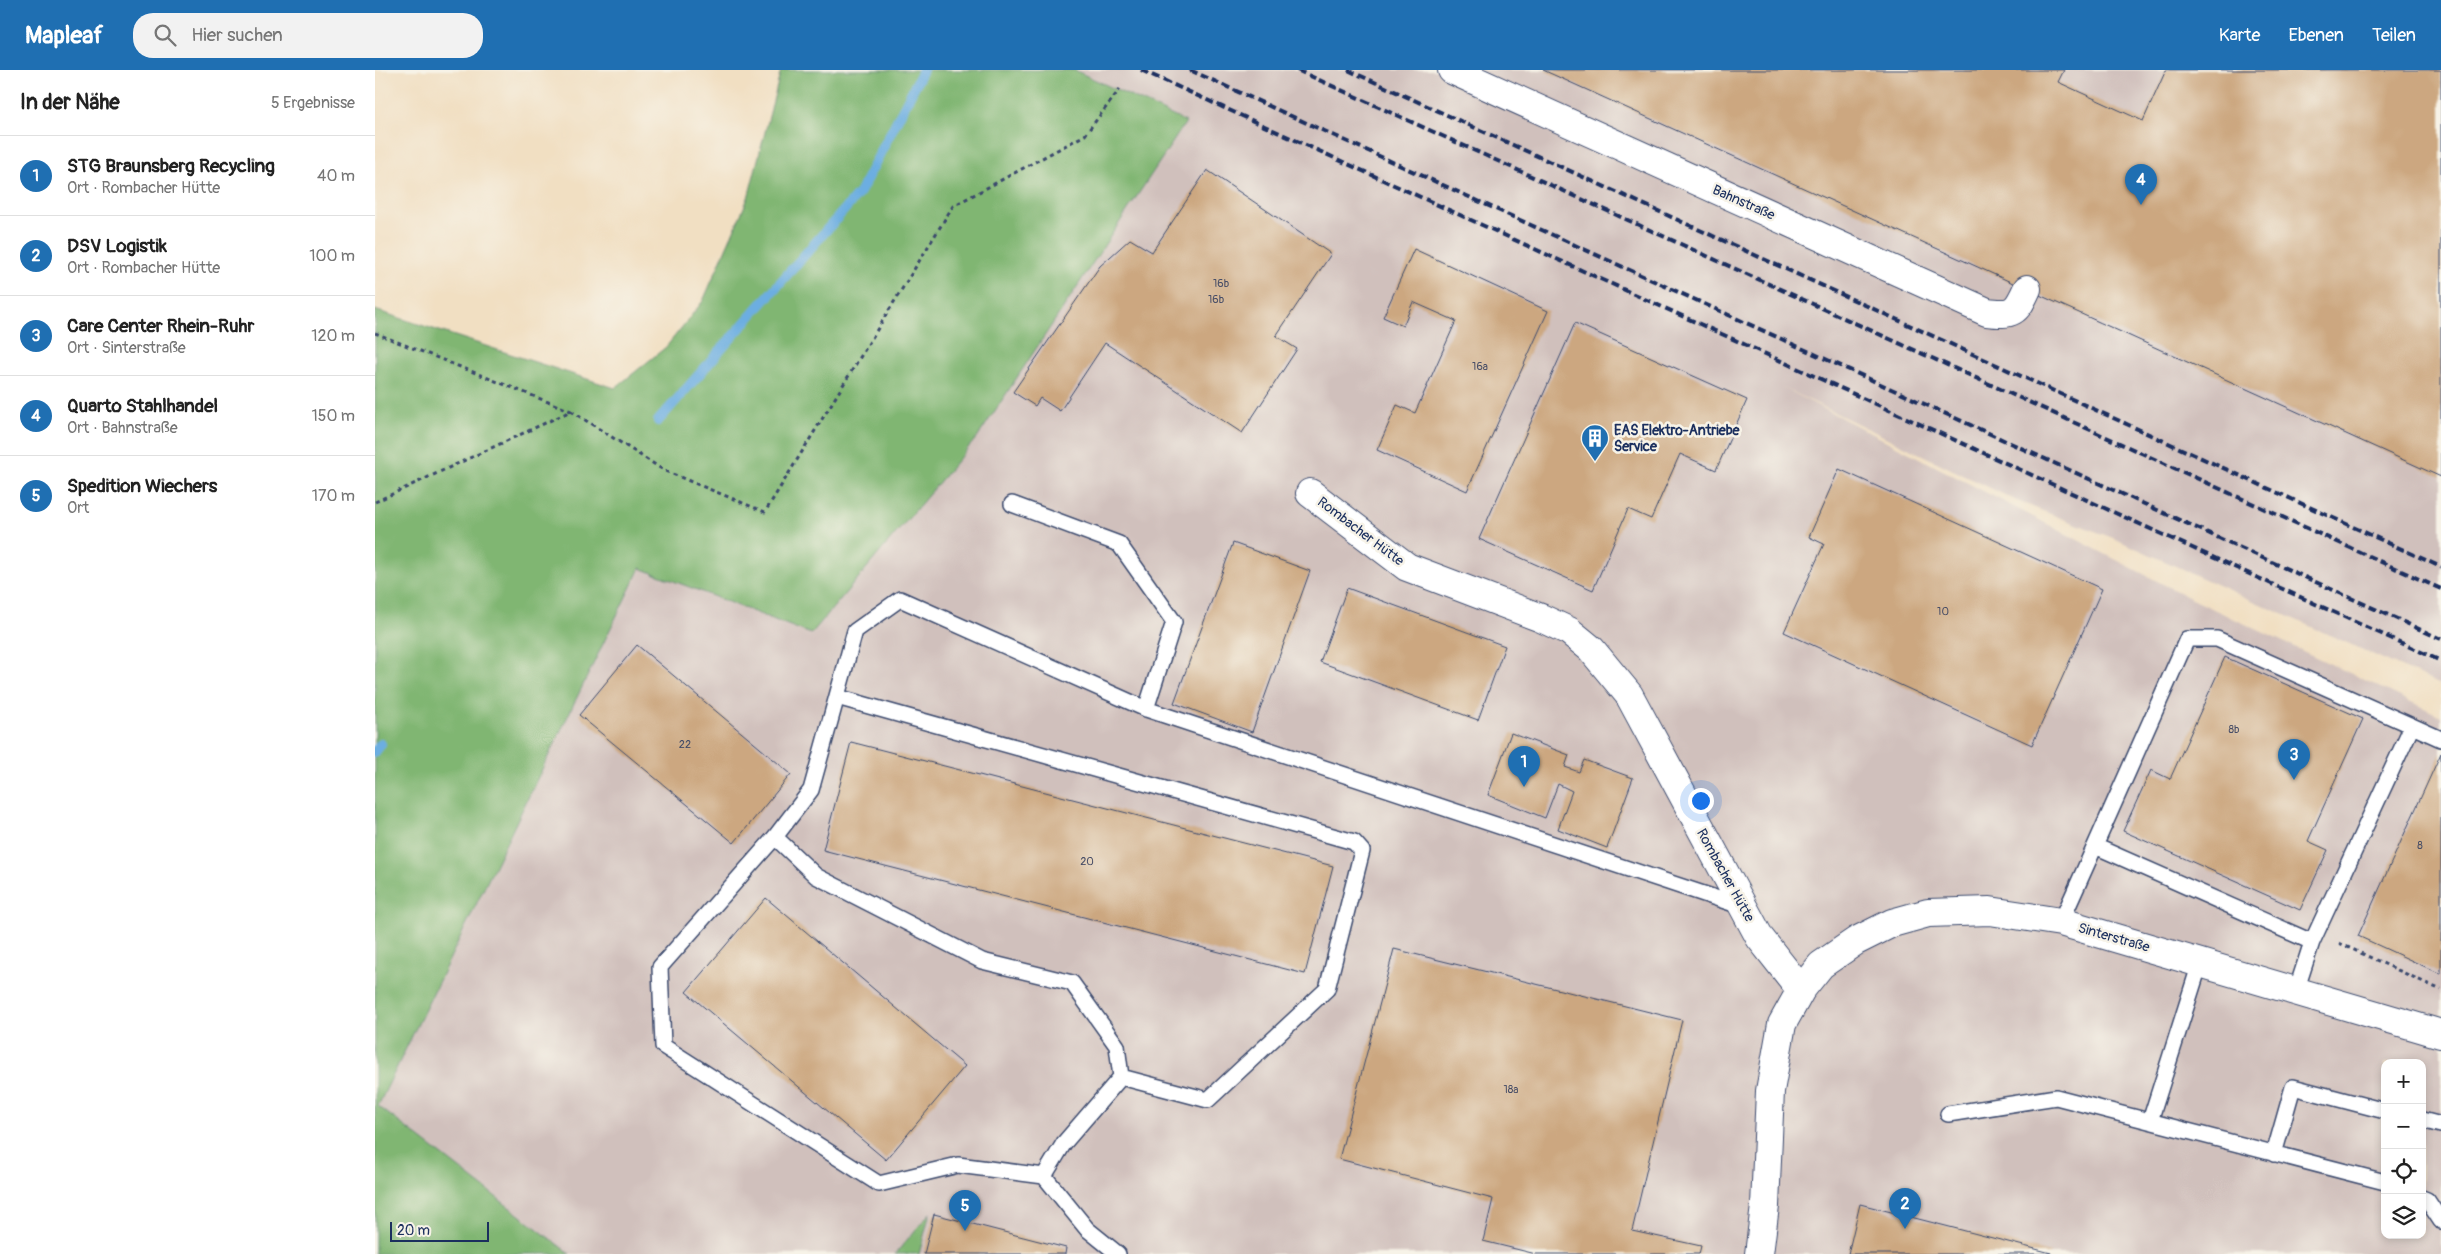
<!DOCTYPE html>
<html lang="de">
<meta charset="utf-8">
<style>
body{margin:0;font-family:Pangolin,sans-serif;background:#f2f2f2;color:#222}
.controls{position:absolute;right:15px;bottom:15px;display:grid;overflow:hidden;border-radius:10px;box-shadow:0 2px 8px #0003}
.controls button{width:45px;height:45px;display:grid;place-items:center;padding:0;border:0;border-bottom:1px solid #e0e0e0;background:#fff;color:#222;font:25px sans-serif}
.scale{position:absolute;left:15px;bottom:12px;width:99px;box-sizing:border-box;padding-left:5px;border:2px solid #1b2f5e;border-top:0;font-size:14px;line-height:18px;white-space:nowrap;color:#1b2f5e;-webkit-text-stroke:4px #f7f3e8;paint-order:stroke}
.you{position:absolute;left:1325px;top:730px;width:18px;height:18px;margin:-12px;border:4px solid #fff;border-radius:50%;background:#1a73e8;box-shadow:0 0 0 8px #1a73e833}
.badge{display:grid;place-items:center;width:32px;height:32px;border-radius:50%;background:#1f6fb2;color:#fff;font-size:16px;font-weight:700}
.pin{position:absolute;translate:-50% -41px;filter:drop-shadow(0 1px 2px #0008)}
.pin::after{content:'';position:absolute;top:26px;width:18px;height:15px;background:inherit;clip-path:polygon(0 0,100% 0,50% 100%)}
.list{margin:0;padding:0;list-style:none}
h2{display:flex;justify-content:space-between;align-items:center;height:65px;margin:0;padding:0 20px;font-size:21px}
h2 small{font-size:16px;font-weight:400;color:#767676}
.list li{display:grid;grid-template-columns:32px 1fr auto;gap:15px;align-items:center;box-sizing:border-box;height:80px;padding:0 20px;border-top:1px solid #e0e0e0}
.list b{display:block;font-size:19px;white-space:nowrap}
.list p{margin:0;font-size:16px;white-space:nowrap;color:#767676}
.list em{font-size:16px;font-style:normal;color:#767676}
.icon{flex:none;width:28px;height:28px;fill:none;stroke:currentColor;stroke-width:2;stroke-linecap:round;stroke-linejoin:round}
.map{position:relative;flex:none;width:2066px;height:1184px;overflow:hidden}
header{display:flex;align-items:center;gap:30px;box-sizing:border-box;height:70px;padding:0 25px;background:#1f6fb2;color:#fff}
header strong{font-size:24px}
nav{display:flex;gap:28px;margin-inline-start:auto;font-size:18px}
.search{width:350px;height:45px;background:#f2f2f2;display:flex;align-items:center;gap:12px;box-sizing:border-box;padding:0 18px;border-radius:20px;color:#767676;font-size:19px}
main{display:flex}
aside{flex:1;background:#fff}
.map>svg:first-child{display:block}
</style>
<header>
<strong>Mapleaf</strong>
<div class="search"><svg class="icon" aria-label="search" viewBox="0 0 24 24"><circle cx="10" cy="10" r="6"/><path d="M15 15l6 6"/></svg>Hier suchen</div>
<nav><a>Karte</a><a>Ebenen</a><a>Teilen</a></nav>
</header>
<main>
<aside>
<h2>In der Nähe<small>5 Ergebnisse</small></h2>
<ul class="list">
<li><span class="badge">1</span><div><b>STG Braunsberg Recycling</b><p>Ort · Rombacher Hütte</p></div><em>40 m</em></li>
<li><span class="badge">2</span><div><b>DSV Logistik</b><p>Ort · Rombacher Hütte</p></div><em>100 m</em></li>
<li><span class="badge">3</span><div><b>Care Center Rhein-Ruhr</b><p>Ort · Sinterstraße</p></div><em>120 m</em></li>
<li><span class="badge">4</span><div><b>Quarto Stahlhandel</b><p>Ort · Bahnstraße</p></div><em>150 m</em></li>
<li><span class="badge">5</span><div><b>Spedition Wiechers</b><p>Ort</p></div><em>170 m</em></li>
</ul>
</aside>
<div class="map">
<svg width="2066" height="1184" viewBox="0 0 2066 1184">
<rect width="100%" height="100%" fill="#f7f3e8"/>
<filter id="ink" filterUnits="userSpaceOnUse"><feTurbulence type="fractalNoise" baseFrequency=".02" numOctaves="2"/><feDisplacementMap in="SourceGraphic" scale="10" xChannelSelector="R" yChannelSelector="G"/><feConvolveMatrix kernelMatrix="1 2 1 2 8 2 1 2 1" color-interpolation-filters="sRGB"/></filter>
<filter id="wash" filterUnits="userSpaceOnUse"><feTurbulence type="fractalNoise" baseFrequency=".0096" numOctaves="4" result="noise"/><feDisplacementMap in="SourceGraphic" scale="20" xChannelSelector="R" yChannelSelector="G"/><feGaussianBlur stdDeviation="1.12" result="paint"/><feColorMatrix in="noise" values="0 0 0 0 0 0 0 0 0 0 0 0 0 0 0 0 0 1.4 0 .05"/><feComposite in="paint" operator="in"/></filter>
<g filter="url(#wash)">
<rect width="100%" height="100%" fill="#f1dfc2"/>
<path fill="#d0c0bc" fill-rule="evenodd" d="M699,0H2066V615L1738,468L1642,431L1405,316L1815,528L2066,646V1184H544L555,1144L520,1184H195L3,1036L265,498L436,564L604,365L811,52ZM2010,993H2047V1165H2010Z"/>
<path fill="#80b672" stroke="#4e7268" d="M406,0H699L811,52L604,365L436,564L265,498L3,1036L195,1184H0V240L240,318L291,277L328,231L373,128Z
M555,1143L544,1184H520Z"/>
<g fill="none" stroke-linecap="round" stroke-linejoin="round">
<path stroke="#6caee1" stroke-width="10" d="M283,351L485,122L548,0
M0,682L6,674"/>
</g>
<g id="blocks">
<path fill="#cca780" d="M1168,0H1689L1683,12L1768,51L1791,0H2066V407Z
M832,100L956,184L901,266L922,279L867,363L730,273L685,341L665,328L660,336L638,322L725,196L755,169L777,182Z
M1039,179L1173,241L1092,421L1002,380L1022,335L1040,343L1081,251L1038,232L1028,256L1008,247Z
M1200,253L1372,330L1341,400L1305,384L1276,449L1253,439L1218,520L1104,469Z
M1464,399L1727,519L1657,675L1409,562L1449,474L1434,467Z
M858,473L935,501L877,662L799,633Z
M972,518L1130,576L1103,650L945,592Z
M262,575L416,704L359,773L204,645Z
M1850,587L1988,649L1933,771L1953,780L1925,840L1748,761L1776,700L1795,709Z
M1136,663L1194,685L1190,697L1204,702L1209,690L1258,708L1232,778L1183,759L1197,721L1183,714L1170,748L1113,725Z
M476,672L958,796L930,904L448,780Z
M2066,683V904L1983,866Z
M391,828L590,996L511,1090L311,922Z
M1019,879L1307,950L1257,1161L1326,1176L1324,1184H1161L1108,1171L1118,1129L964,1089Z
M1485,1134L1676,1183V1184H1473Z
M559,1144L691,1178L690,1184H549Z"/>
</g>
</g>
<g filter="url(#ink)">
<use href="#blocks" fill-opacity="0" stroke="#3b496d" stroke-width="1"/>
<g fill="none" stroke-linecap="round" stroke-linejoin="round">
<g stroke="#3b496d" stroke-width="18">
<path id="service" d="M637,434L744,474L799,552L771,639
M462,627L979,772L987,781L952,919L833,1030L746,1007L689,1073L669,1106L712,1159L743,1184
M2037,656L2066,669
M400,767L441,806L607,891L697,913L742,976L746,1007
M1720,776L1812,569H1842L2037,656L1937,872
M1686,852L1720,776L1937,872L1921,921
M1573,1044L1681,1027L2010,1112
M2047,1050L2066,1055
M1775,1051L1825,893
M1899,1084L1918,1017L2010,1041
M669,1106L583,1095L504,1114L288,976L285,897L400,767L436,720L480,561L525,529L771,639L1368,837
M2047,1128L2052,1130L2066,1151"/>
</g>
<g stroke="#3b496d" stroke-width="30">
<path id="minor" d="M1077,0L1612,242C1638,245 1641,243 1652,219
M935,423L1032,497L1166,548L1194,561L1216,579L1254,625L1385,868L1426,920
M1384,1184L1390,1136L1395,1021L1407,954L1426,920L1446,895L1481,871L1517,853L1553,843L1615,841L1686,852L2066,964"/>
</g>
<path stroke="#3b496d" stroke-width="3" stroke-dasharray="4 4" stroke-linecap="butt" d="M0,263L196,341
M0,432L196,341L290,401L390,442L578,136L710,65L745,19
M1964,873L2066,920"/>
<use href="#service" stroke="#fff" stroke-width="15"/>
<use href="#minor" stroke="#fff" stroke-width="28"/>
<path stroke="#1b2f5e" stroke-width="4" stroke-dasharray="8 4" stroke-linecap="butt" d="M766,0L2066,591
M815,0L2066,569
M922,0L2066,519
M973,0L2066,497"/>
</g>
</g>
<defs>
<g id="building-pin" transform="scale(1.4375)"><path d="M0 17L-7.5 6A9.5 9.5 0 1 1 7.5 6Z" fill="#1f6fb2" stroke="#f7f3e8"/><path d="M-4-6H4V6H1V3H-1V6H-4ZM-2.5-4.3h1.7v1.8h-1.7ZM.8-4.3h1.7v1.8H.8ZM-2.5-1h1.7V.8h-1.7ZM.8-1h1.7V.8H.8Z" fill="#fff"/></g>
</defs>
<g fill-rule="evenodd">
<use href="#building-pin" x="1220" y="368"/>
</g>
<g text-anchor="middle" stroke-width="5" stroke-linejoin="round" paint-order="stroke">
<g font-size="11" fill="#474d66">
<text x="846" y="217">16b</text>
<text x="841" y="233">16b</text>
<text x="1105" y="300">16a</text>
<text x="1568" y="545">10</text>
<text x="1859" y="663">8b</text>
<text x="310" y="678">22</text>
<text x="2045" y="779">8</text>
<text x="712" y="795">20</text>
<text x="1136" y="1023">18a</text>
</g>
<g font-size="14" fill="#1b2f5e" stroke="#f7f3e8">
<text transform="translate(1369 132) rotate(24)" y="5">Bahnstraße</text>
<text transform="translate(986 461) rotate(37)" y="5">Rombacher Hütte</text>
<text transform="translate(1351 805) rotate(61)" y="5">Rombacher Hütte</text>
<text transform="translate(1739 867) rotate(16)" y="5">Sinterstraße</text>
</g>
<g font-size="14" font-weight="bold" fill="#1b2f5e" stroke="#f7f3e8" text-anchor="start">
<text x="1239" y="365">EAS Elektro-Antriebe<tspan x="1239" dy="16">Service</tspan></text>
</g>
</g>
</svg>
<div class="controls">
<button>+</button>
<button>−</button>
<button><svg class="icon" aria-label="locate" viewBox="0 0 24 24"><circle cx="12" cy="12" r="6"/><path d="M12 2v4M12 18v4M2 12h4M18 12h4"/></svg></button>
<button><svg class="icon" aria-label="layers" viewBox="0 0 24 24"><path d="M12 4l9 5-9 5-9-5zM3 14l9 5 9-5"/></svg></button>
</div>
<div class="scale">20 m</div>
<div class="you"></div>
<div class="pin badge" style="left:1149px;top:717px">1</div>
<div class="pin badge" style="left:1530px;top:1159px">2</div>
<div class="pin badge" style="left:1919px;top:710px">3</div>
<div class="pin badge" style="left:1766px;top:135px">4</div>
<div class="pin badge" style="left:590px;top:1161px">5</div>
</div>
</main>
